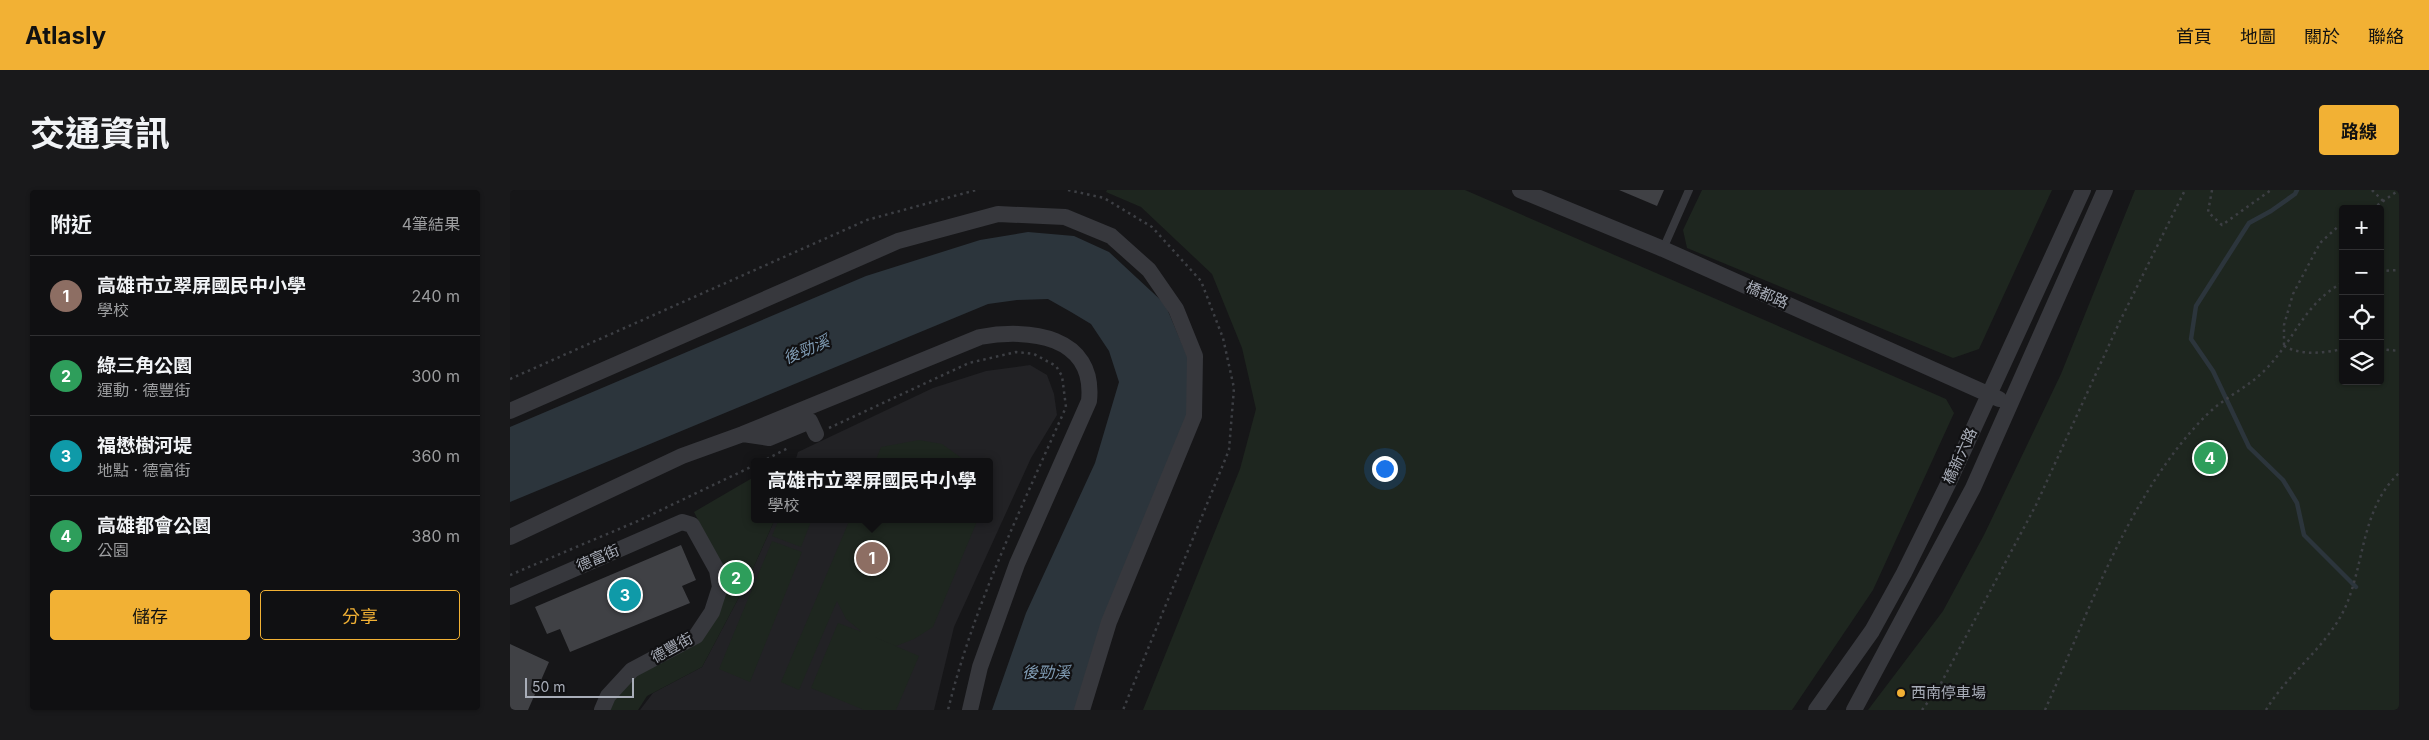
<!DOCTYPE html>
<html lang="zh-TW">
<meta charset="utf-8">
<style>
body{margin:0;font-family:Inter,"Noto Sans TC",sans-serif;background:#19191b;color:#f1f3f6}
.controls{position:absolute;right:15px;top:15px;display:grid;overflow:hidden;border-radius:5px;box-shadow:0 1px 4px #0004}
.controls button{width:45px;height:45px;display:grid;place-items:center;padding:0;border:0;border-bottom:1px solid #303032;background:#101012;color:#f1f3f6;font:25px sans-serif}
.scale{position:absolute;left:15px;bottom:12px;width:109px;box-sizing:border-box;padding-left:5px;border:2px solid #a8adb8;border-top:0;font-size:14px;line-height:18px;white-space:nowrap;color:#a8adb8;-webkit-text-stroke:4px #111113;paint-order:stroke}
.you{position:absolute;left:874px;top:278px;width:18px;height:18px;margin:-12px;border:4px solid #fff;border-radius:50%;background:#1a73e8;box-shadow:0 0 0 8px #1a73e833}
.badge{display:grid;place-items:center;width:32px;height:32px;border-radius:50%;background:#f2b134;color:#fff;font-size:16px;font-weight:700}
.pin{position:absolute;translate:-50% -50%;border:2px solid #fff;box-shadow:0 1px 5px #0006}
.popup{position:absolute;left:241px;top:268px;width:242px;height:65px;box-sizing:border-box;display:grid;place-content:center;border-radius:5px;background:#101012;filter:drop-shadow(0 1px 4px #0005);font-size:16px;white-space:nowrap;color:#9c9d9f}
.popup b{font-size:19px;color:#f1f3f6}
.popup::after{content:'';position:absolute;left:50%;top:100%;margin-left:-10px;border:10px solid transparent;border-top-color:#101012}
.list{margin:0;padding:0;list-style:none}
h2{display:flex;justify-content:space-between;align-items:center;height:65px;margin:0;padding:0 20px;font-size:21px}
h2 small{font-size:16px;font-weight:400;color:#9c9d9f}
.list li{display:grid;grid-template-columns:32px 1fr auto;gap:15px;align-items:center;box-sizing:border-box;height:80px;padding:0 20px;border-top:1px solid #303032}
.list b{display:block;font-size:19px;white-space:nowrap}
.list p{margin:0;font-size:16px;white-space:nowrap;color:#9c9d9f}
.list em{font-size:16px;font-style:normal;color:#9c9d9f}
.actions{display:flex;gap:10px;padding:15px 20px}
.actions a{flex:1;padding:11px 0;border:1px solid #f2b134;border-radius:5px;text-align:center;font-size:18px;color:#f2b134}
.actions .main{background:#f2b134;color:#111}
.icon{flex:none;width:28px;height:28px;fill:none;stroke:currentColor;stroke-width:2;stroke-linecap:round;stroke-linejoin:round}
.map{position:relative;flex:none;width:1889px;height:520px;overflow:hidden;border-radius:5px}
header{display:flex;align-items:center;gap:30px;box-sizing:border-box;height:70px;padding:0 25px;background:#f2b134;color:#111}
header strong{font-size:24px}
nav{display:flex;gap:28px;margin-inline-start:auto;font-size:18px}
.intro{display:flex;align-items:center;justify-content:space-between;box-sizing:border-box;height:120px;padding:0 30px}
h1{margin:0;font-size:35px}
.button{padding:12px 22px;border-radius:5px;background:#f2b134;color:#111;font-size:18px;font-weight:700}
main{display:flex;gap:30px;padding:0 30px}
aside{flex:1;background:#101012;border-radius:5px;box-shadow:0 1px 4px #0004}
.map>svg:first-child{display:block}
</style>
<header>
<strong>Atlasly</strong>
<nav><a>首頁</a><a>地圖</a><a>關於</a><a>聯絡</a></nav>
</header>
<div class="intro"><h1>交通資訊</h1><a class="button">路線</a></div>
<main>
<aside>
<h2>附近<small>4筆結果</small></h2>
<ul class="list">
<li><span class="badge" style="background:#8d6e63">1</span><div><b>高雄市立翠屏國民中小學</b><p>學校</p></div><em>240 m</em></li>
<li><span class="badge" style="background:#2e9e5b">2</span><div><b>綠三角公園</b><p>運動 · 德豐街</p></div><em>300 m</em></li>
<li><span class="badge" style="background:#0f9aa8">3</span><div><b>福懋樹河堤</b><p>地點 · 德富街</p></div><em>360 m</em></li>
<li><span class="badge" style="background:#2e9e5b">4</span><div><b>高雄都會公園</b><p>公園</p></div><em>380 m</em></li>
</ul>
<div class="actions"><a class="main">儲存</a><a>分享</a></div>
</aside>
<div class="map">
<svg width="1889" height="520" viewBox="0 0 1889 520">
<rect width="100%" height="100%" fill="#161618"/>
<path fill="#222225" d="M520,175L537,185L544,204L547,225L521,268L444,437L424,520H130L143,503L192,477L236,394L265,329H480V272H285L288,262L423,198L476,181Z"/>
<path fill="#1e261f" fill-rule="evenodd" d="M597,0H955L1436,209L1444,223L1363,400L1282,520H633L730,279L746,219L732,158L702,84L631,17L596,2Z
M1192,0H1542L1469,159L1443,168L1177,58L1173,40Z
M1625,0H1889V520H1358L1433,421L1474,345L1551,184ZM1833,19H1870V191H1833Z
M409,250L432,254L457,272H365L371,257Z
M244,287L245,329H265L236,394L192,477L137,506L128,520H92L125,482L190,446L214,381L184,322Z
M269,329H302L291,357L262,346Z
M340,329H468L423,437L404,449L386,456L362,446L409,466L386,520H354L301,498L328,433L352,442L336,429L327,411L289,500L271,492Z
M262,351L292,362L240,492L209,479Z"/>
<path fill="#2c353c" d="M518,42L564,46L599,62L655,114L681,175L676,233L565,520H482L516,423L585,273L609,192L599,161L581,134L561,122L538,109L507,110L478,114L0,312V237L356,86L470,50Z"/>
<g fill="none" stroke-linecap="round" stroke-linejoin="round">
<path stroke="#2c353c" stroke-width="4.5" d="M1787,0L1785,4L1761,21L1739,33L1686,116L1681,149L1703,181L1739,257L1773,290L1787,313L1794,345L1846,397"/>
</g>
<path fill="#404145" d="M1109,0H1154L1147,16Z
M171,355L186,390L172,396L180,413L60,462L50,439L37,444L25,417Z
M0,454L39,472L18,520H0Z"/>
<g fill="none" stroke-linecap="round" stroke-linejoin="round">
<path stroke="#3d3f44" stroke-width="2.5" stroke-dasharray="2.5 4" stroke-linecap="butt" d="M558,0L594,8L642,37L691,91L713,148L724,198L719,260L613,520
M1702,0L1698,22L1712,35L1761,0
M1862,0L1873,11
M1862,19L1889,0
M1870,81L1889,80
M1774,155V135L1783,104L1810,53L1833,32
M1774,156C1792,166 1813,163 1833,159
M1870,159L1889,161
M0,189L357,30L466,0
M319,238L459,173L506,162L524,164L546,176L552,186L556,217C512,317 464,414 438,520
M251,272L278,258
M0,385L128,331L245,275
M1412,520L1429,497L1526,315L1610,131L1675,0
M1535,520C1577,426 1611,325 1678,245C1685,237 1693,228 1702,220C1719,205 1740,196 1756,179C1786,148 1792,116 1833,92
M1756,520C1778,483 1816,458 1835,418C1855,373 1851,319 1889,283"/>
<path stroke="#37383d" stroke-width="8" d="M1153,59L1179,0"/>
<path stroke="#37383d" stroke-width="16" d="M1010,0L1153,59L1489,209
M0,221L388,51L488,24L555,27L601,46L639,80L666,119L685,166L684,226L599,432L572,520
M233,244L259,248L300,231L306,244
M0,347L172,266L233,244L470,147C518,138 586,145 579,211L507,374L470,477L460,520
M0,407L172,332L182,335L207,380L210,397L202,422L186,446L122,480L98,506L92,520
M1306,520L1362,441L1394,383L1438,294L1573,0
M1344,520L1463,298L1595,0"/>
</g>
<circle fill="#f2b134" stroke="#111113" stroke-width="2" cx="1391" cy="503" r="5"/>
<g text-anchor="middle" stroke-width="4.5" stroke-linejoin="round" paint-order="stroke">
<g font-size="15" fill="#a8adb8" stroke="#111113">
<text transform="translate(1257 105) rotate(24)" y="5">橋都路</text>
<text transform="translate(1450 266) rotate(-65)" y="5">橋新六路</text>
<text transform="translate(88 368) rotate(-23)" y="5">德富街</text>
<text transform="translate(162 458) rotate(-29)" y="5">德豐街</text>
</g>
<g font-size="15" fill="#a8adb8" stroke="#111113" text-anchor="start">
<text x="1401" y="508">西南停車場</text>
</g>
<g font-size="16" font-style="italic" fill="#7f9bb3" stroke="#111113">
<text transform="translate(296 159) rotate(-23)" y="6">後勁溪</text>
<text x="536" y="488">後勁溪</text>
</g>
</g>
</svg>
<div class="controls">
<button>+</button>
<button>−</button>
<button><svg class="icon" aria-label="locate" viewBox="0 0 24 24"><circle cx="12" cy="12" r="6"/><path d="M12 2v4M12 18v4M2 12h4M18 12h4"/></svg></button>
<button><svg class="icon" aria-label="layers" viewBox="0 0 24 24"><path d="M12 4l9 5-9 5-9-5zM3 14l9 5 9-5"/></svg></button>
</div>
<div class="scale">50 m</div>
<div class="you"></div>
<div class="pin badge" style="left:362px;top:368px;background:#8d6e63">1</div>
<div class="popup"><b>高雄市立翠屏國民中小學</b>學校</div>
<div class="pin badge" style="left:226px;top:388px;background:#2e9e5b">2</div>
<div class="pin badge" style="left:115px;top:405px;background:#0f9aa8">3</div>
<div class="pin badge" style="left:1700px;top:268px;background:#2e9e5b">4</div>
</div>
</main>
